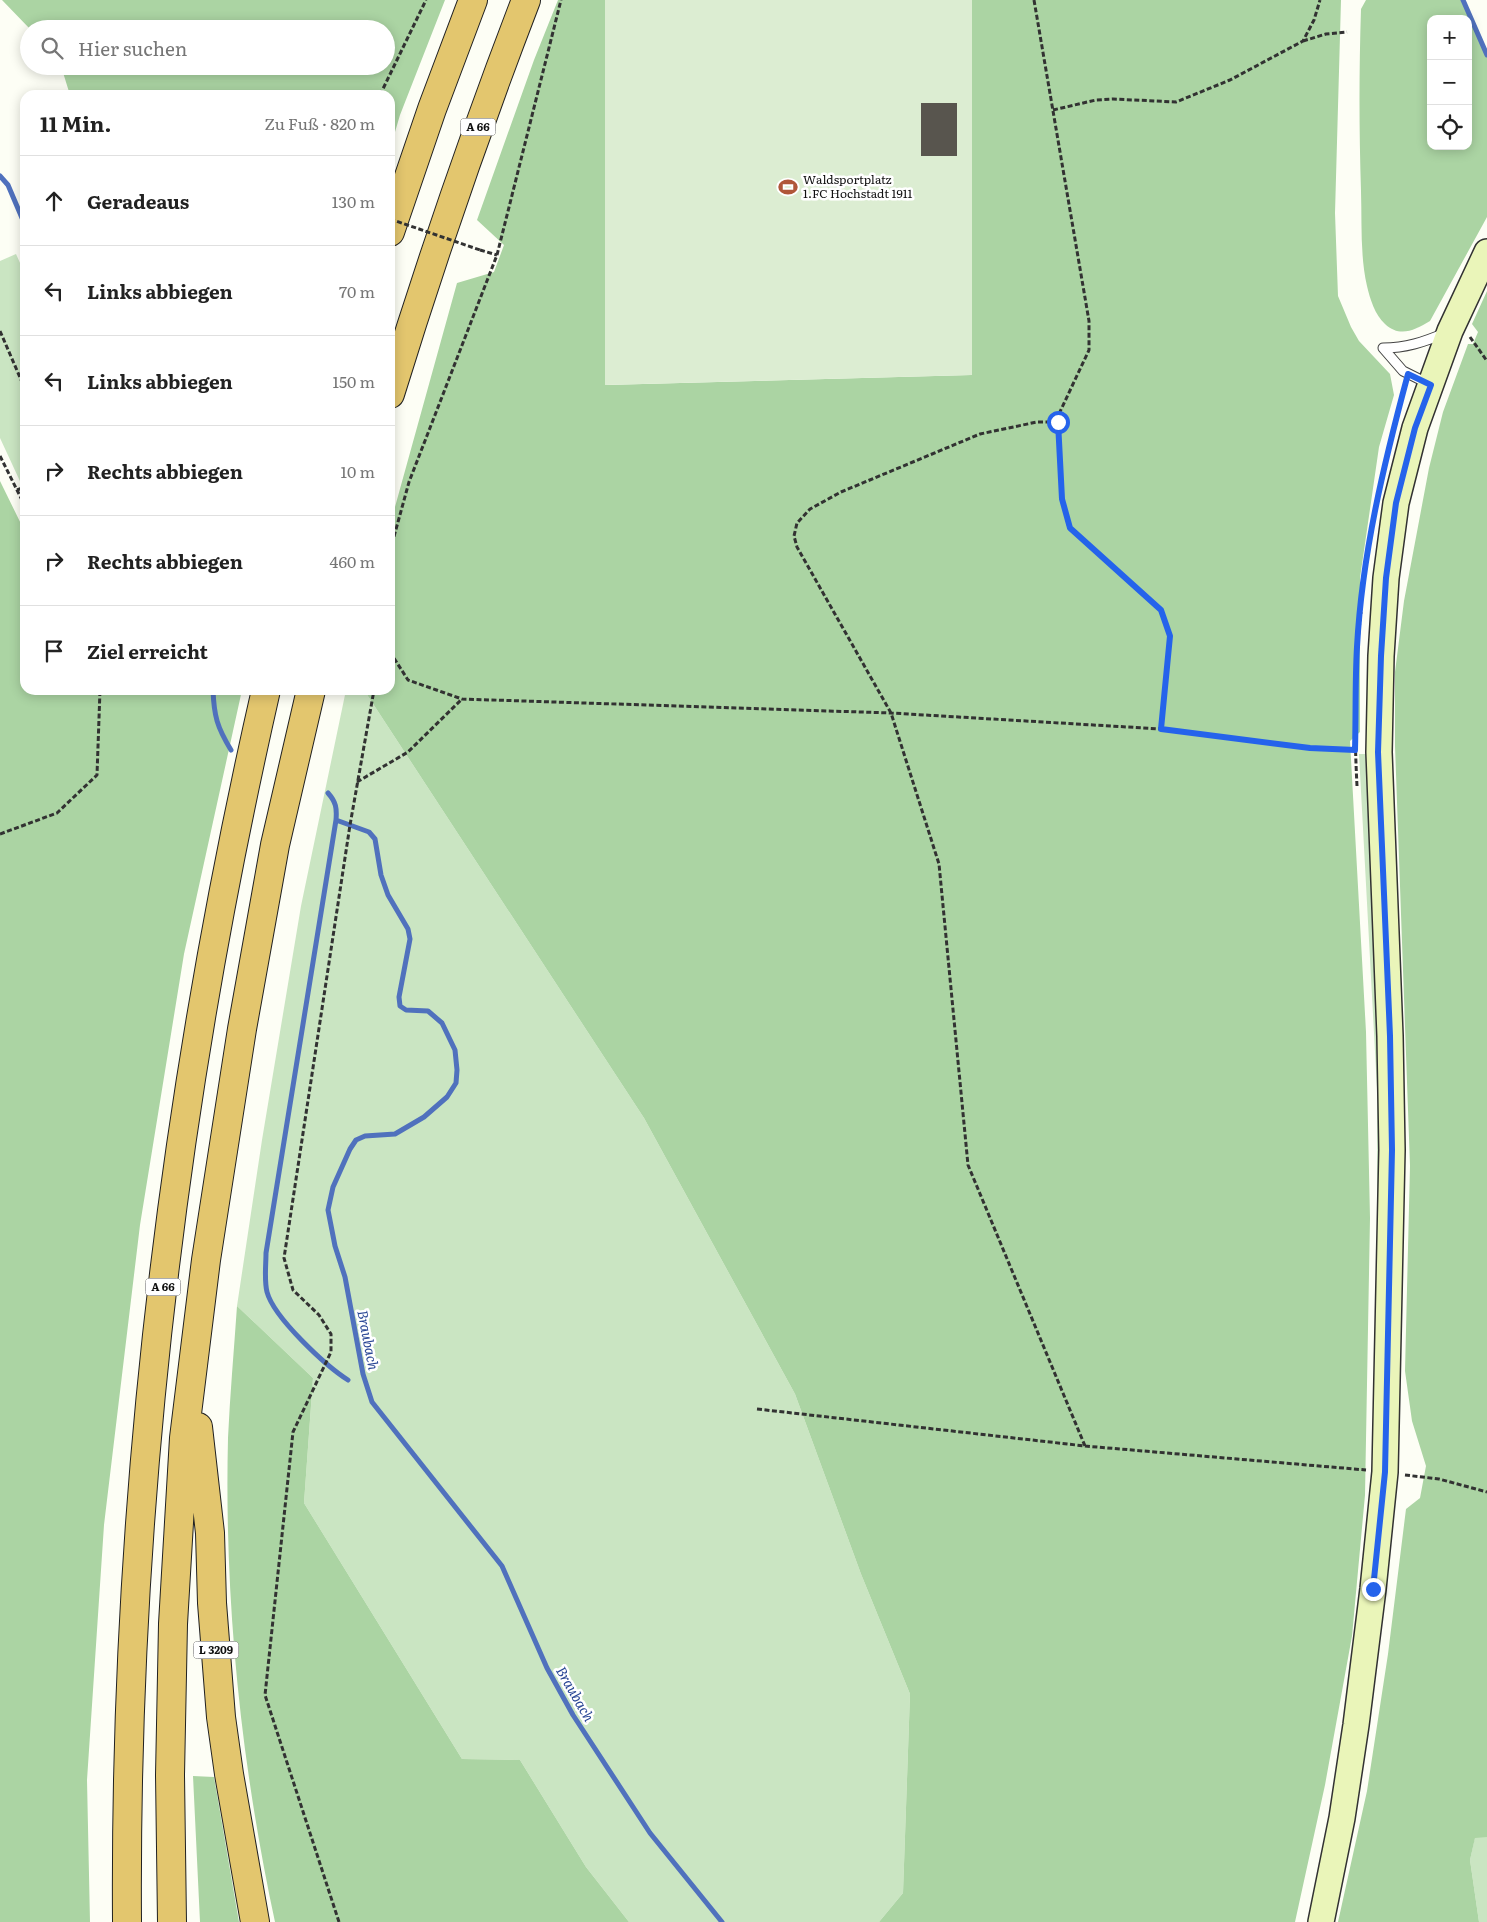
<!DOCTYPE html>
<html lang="de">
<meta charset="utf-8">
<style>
body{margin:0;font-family:Literata,serif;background:#f2f2f2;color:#222}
.controls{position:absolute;right:15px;top:15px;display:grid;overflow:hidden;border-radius:10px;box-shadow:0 2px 12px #0003}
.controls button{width:45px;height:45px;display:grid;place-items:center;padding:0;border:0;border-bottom:1px solid #e0e0e0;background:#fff;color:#222;font:25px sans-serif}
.stop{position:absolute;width:15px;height:15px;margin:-11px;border:4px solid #2563eb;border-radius:50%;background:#fff}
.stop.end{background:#2563eb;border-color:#fff;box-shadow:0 1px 5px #0008}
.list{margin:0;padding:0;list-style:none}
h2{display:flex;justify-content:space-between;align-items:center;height:65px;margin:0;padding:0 20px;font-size:21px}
h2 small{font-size:16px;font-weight:400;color:#767676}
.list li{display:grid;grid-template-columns:32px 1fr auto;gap:15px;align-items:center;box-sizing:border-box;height:90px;padding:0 20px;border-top:1px solid #e0e0e0}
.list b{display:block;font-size:19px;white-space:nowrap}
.list em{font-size:16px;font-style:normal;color:#767676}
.icon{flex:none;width:28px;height:28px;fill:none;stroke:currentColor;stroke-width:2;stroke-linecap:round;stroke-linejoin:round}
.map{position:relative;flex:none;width:1487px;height:1922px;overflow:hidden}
.search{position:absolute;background:#fff;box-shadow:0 2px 12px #0003;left:20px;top:20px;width:375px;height:55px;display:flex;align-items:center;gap:12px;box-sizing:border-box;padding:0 18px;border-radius:28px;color:#767676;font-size:19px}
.panel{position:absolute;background:#fff;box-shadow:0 2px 12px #0003;left:20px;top:90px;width:375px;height:605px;border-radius:15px}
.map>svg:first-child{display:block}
</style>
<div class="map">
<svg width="1487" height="1922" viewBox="0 0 1487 1922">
<rect width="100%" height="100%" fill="#fdfef5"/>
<path fill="#cae5c2" d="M16,254L25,274V492L0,438V261Z
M346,690H364L644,1118L795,1394L861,1574L910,1694L903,1893L879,1922H629L586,1867L520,1760L462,1759L304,1503L313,1378L237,1306L262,1140L301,906Z
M1359,754H1373L1385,1150L1377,1300V1089Z
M1475,1837H1487V1922H1479L1470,1860Z"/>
<path fill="#abd4a3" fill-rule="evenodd" d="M2,0H445L400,115L390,149V95H70L61,66H386V29H30Z
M558,0H605L606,385L971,375L972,0H1341L1335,213L1338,296L1351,327L1359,341L1390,374L1394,395L1379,447L1360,578V732L1350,741L1366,1032L1370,1218L1365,1495L1352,1636L1325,1785L1295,1922H879L903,1893L910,1694L861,1574L795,1394L644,1118L364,690H390V525L457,283L494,272L504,245L477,220L534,60Z
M1366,0H1462L1487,50V217L1430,321C1415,330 1400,338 1385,324C1375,315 1370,299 1367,286C1360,256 1362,222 1361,191C1359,130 1359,70 1361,9ZM1431,19H1468V146H1431Z
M1487,291V1837L1475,1838L1470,1860L1479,1922H1338L1367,1791L1388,1654L1406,1509L1420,1498L1426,1466L1412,1421L1405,1371L1410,1166L1395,746V672L1404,601L1429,468L1443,412L1468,344H1473L1478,332L1472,324Z
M0,481L25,532V690H242L184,954L140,1225L104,1525L87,1780L90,1922H0Z
M237,1306L313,1378L304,1503L462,1759L520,1760L586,1867L629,1922H275C241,1764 224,1600 228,1438C230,1394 234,1350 237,1306Z
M193,1776L214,1777L239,1922H200Z"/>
<path fill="#dcedd2" d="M605,0H972V375L605,385Z"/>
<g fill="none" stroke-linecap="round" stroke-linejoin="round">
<path stroke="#5071bd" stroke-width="5" d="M1463,0L1487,55
M0,176L8,185L25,225
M213,690C214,716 217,727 231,750
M328,793C336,802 337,808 336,820L369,832L375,839L381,875L388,895L408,929L410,939L399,997L400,1006L406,1010L428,1011L442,1023L455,1050L457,1070L456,1083L447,1097L424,1117L395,1134L365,1136L356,1140L350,1149L333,1187L328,1210L335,1246L345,1277L363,1374L372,1402L502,1566L547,1668L573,1715L650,1833L722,1922
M336,820L266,1253C266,1265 264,1280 267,1292C274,1318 326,1366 348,1380"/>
</g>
<path fill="#58554e" d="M921,103H957V156H921Z"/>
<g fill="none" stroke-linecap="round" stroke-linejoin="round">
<g stroke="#434343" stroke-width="11">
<path id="lane" d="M1383,348C1406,348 1424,342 1445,333
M1383,348L1403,371L1429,384"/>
</g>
<g stroke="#323232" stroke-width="28">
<path id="secondary" d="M1321,1922L1342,1818L1356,1725L1373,1589L1385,1472L1392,1150L1390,1036L1379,752L1381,656L1386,578L1396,503L1415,428L1450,331L1487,252"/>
</g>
<g stroke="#212121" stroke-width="30">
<path id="highway" d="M390,232L432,109L473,0
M390,394C431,261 476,130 526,0
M198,1427L210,1533L212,1603L221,1717L229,1774L255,1922
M127,1922C124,1508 174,1093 266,690
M172,1922L170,1775L173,1624L184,1438L206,1260L242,1029L275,845L311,690"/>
</g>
<path stroke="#323232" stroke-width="3" stroke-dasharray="5 2.5" stroke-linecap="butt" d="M1034,0L1089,321V350L1058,416L1062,499L1069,528L1161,610L1170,636L1161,729
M1303,41L1326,34L1347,32
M380,95L426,0
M1053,110L1096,100L1113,99L1176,102L1230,80L1303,41L1314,20L1320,0
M480,250L497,255
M0,331L25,389
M1470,337L1487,361
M1400,402L1405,384
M1058,422H1037L980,434L841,492L810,509L797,523L794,536L797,547L891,713L939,864L968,1165L1085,1446
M0,456L25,506
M17,490L25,487
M390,551L409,482L497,255L561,0
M390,652L408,680L462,699L891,713L1161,729L1311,748L1357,750
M357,782L408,752L462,699
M1357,786C1354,728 1354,669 1361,612
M0,834L57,813L97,775L100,690
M757,1409L1085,1446L1366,1470
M1405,1475L1439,1479L1487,1492
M339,1922L265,1695L293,1432L331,1352V1334L319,1315L293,1290L284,1258L350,825L374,690"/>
<use href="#lane" stroke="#fff" stroke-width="9"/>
<use href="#secondary" stroke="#eaf5b9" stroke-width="25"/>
<use href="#highway" stroke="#e3c66e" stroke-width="28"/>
<path stroke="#323232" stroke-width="3" stroke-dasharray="5 2.5" stroke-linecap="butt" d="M390,219L480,250"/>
</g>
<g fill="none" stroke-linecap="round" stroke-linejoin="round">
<path stroke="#2563eb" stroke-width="6" d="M1058,422L1062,499L1070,528L1161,610L1170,636L1161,729L1310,748L1355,750C1356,715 1355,681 1357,647C1362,554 1384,463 1408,374L1431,385L1415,428L1396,503L1386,578L1381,656L1378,752L1390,1036L1392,1150L1385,1472L1373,1589"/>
</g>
<defs>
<g id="stadium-bare" transform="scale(1.5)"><path d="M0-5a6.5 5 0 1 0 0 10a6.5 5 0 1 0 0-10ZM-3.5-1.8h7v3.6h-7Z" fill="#b05639" stroke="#fff" stroke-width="2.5" paint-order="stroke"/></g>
</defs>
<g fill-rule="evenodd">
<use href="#stadium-bare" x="788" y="187"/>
</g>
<g text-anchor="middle" stroke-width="5" stroke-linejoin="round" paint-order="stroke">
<g fill="#fff" stroke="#585858" stroke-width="1">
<rect x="460.5" y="118.5" width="35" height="17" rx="4"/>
<rect x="145.5" y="1278.5" width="35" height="17" rx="4"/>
<rect x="193.5" y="1641.5" width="45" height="17" rx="4"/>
</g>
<g font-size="11" font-weight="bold" fill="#101010">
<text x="478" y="131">A 66</text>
<text x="163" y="1291">A 66</text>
<text x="216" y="1654">L 3209</text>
</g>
<g font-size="12" fill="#101010" stroke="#fff" text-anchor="start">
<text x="803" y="184">Waldsportplatz<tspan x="803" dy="14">1.FC Hochstadt 1911</tspan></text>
</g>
<g font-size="14" font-style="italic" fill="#284594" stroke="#fff">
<text transform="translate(368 1340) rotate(79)" y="5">Braubach</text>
<text transform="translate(575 1694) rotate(60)" y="5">Braubach</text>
</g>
</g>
</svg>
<div class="controls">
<button>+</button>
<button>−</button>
<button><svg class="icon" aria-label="locate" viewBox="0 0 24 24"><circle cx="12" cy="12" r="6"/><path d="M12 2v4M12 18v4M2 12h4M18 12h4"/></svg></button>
</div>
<div class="stop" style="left:1058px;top:422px"></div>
<div class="stop end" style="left:1373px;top:1589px"></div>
<div class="search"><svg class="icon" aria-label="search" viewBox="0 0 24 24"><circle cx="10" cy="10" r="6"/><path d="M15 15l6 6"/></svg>Hier suchen</div>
<section class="panel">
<h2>11 Min.<small>Zu Fuß · 820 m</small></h2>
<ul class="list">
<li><svg class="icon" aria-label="ahead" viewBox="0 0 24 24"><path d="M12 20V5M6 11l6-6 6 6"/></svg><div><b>Geradeaus</b></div><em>130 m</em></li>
<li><svg class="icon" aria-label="left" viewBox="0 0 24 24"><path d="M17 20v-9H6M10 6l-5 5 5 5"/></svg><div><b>Links abbiegen</b></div><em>70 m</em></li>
<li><svg class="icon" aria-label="left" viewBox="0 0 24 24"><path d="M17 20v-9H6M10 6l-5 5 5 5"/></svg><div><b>Links abbiegen</b></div><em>150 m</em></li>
<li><svg class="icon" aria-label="right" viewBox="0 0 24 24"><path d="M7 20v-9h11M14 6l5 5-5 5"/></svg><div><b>Rechts abbiegen</b></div><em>10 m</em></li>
<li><svg class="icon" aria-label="right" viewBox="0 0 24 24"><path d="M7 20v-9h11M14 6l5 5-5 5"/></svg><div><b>Rechts abbiegen</b></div><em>460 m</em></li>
<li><svg class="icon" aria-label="arrive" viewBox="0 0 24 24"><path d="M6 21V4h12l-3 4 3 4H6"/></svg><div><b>Ziel erreicht</b></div></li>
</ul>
</section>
</div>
